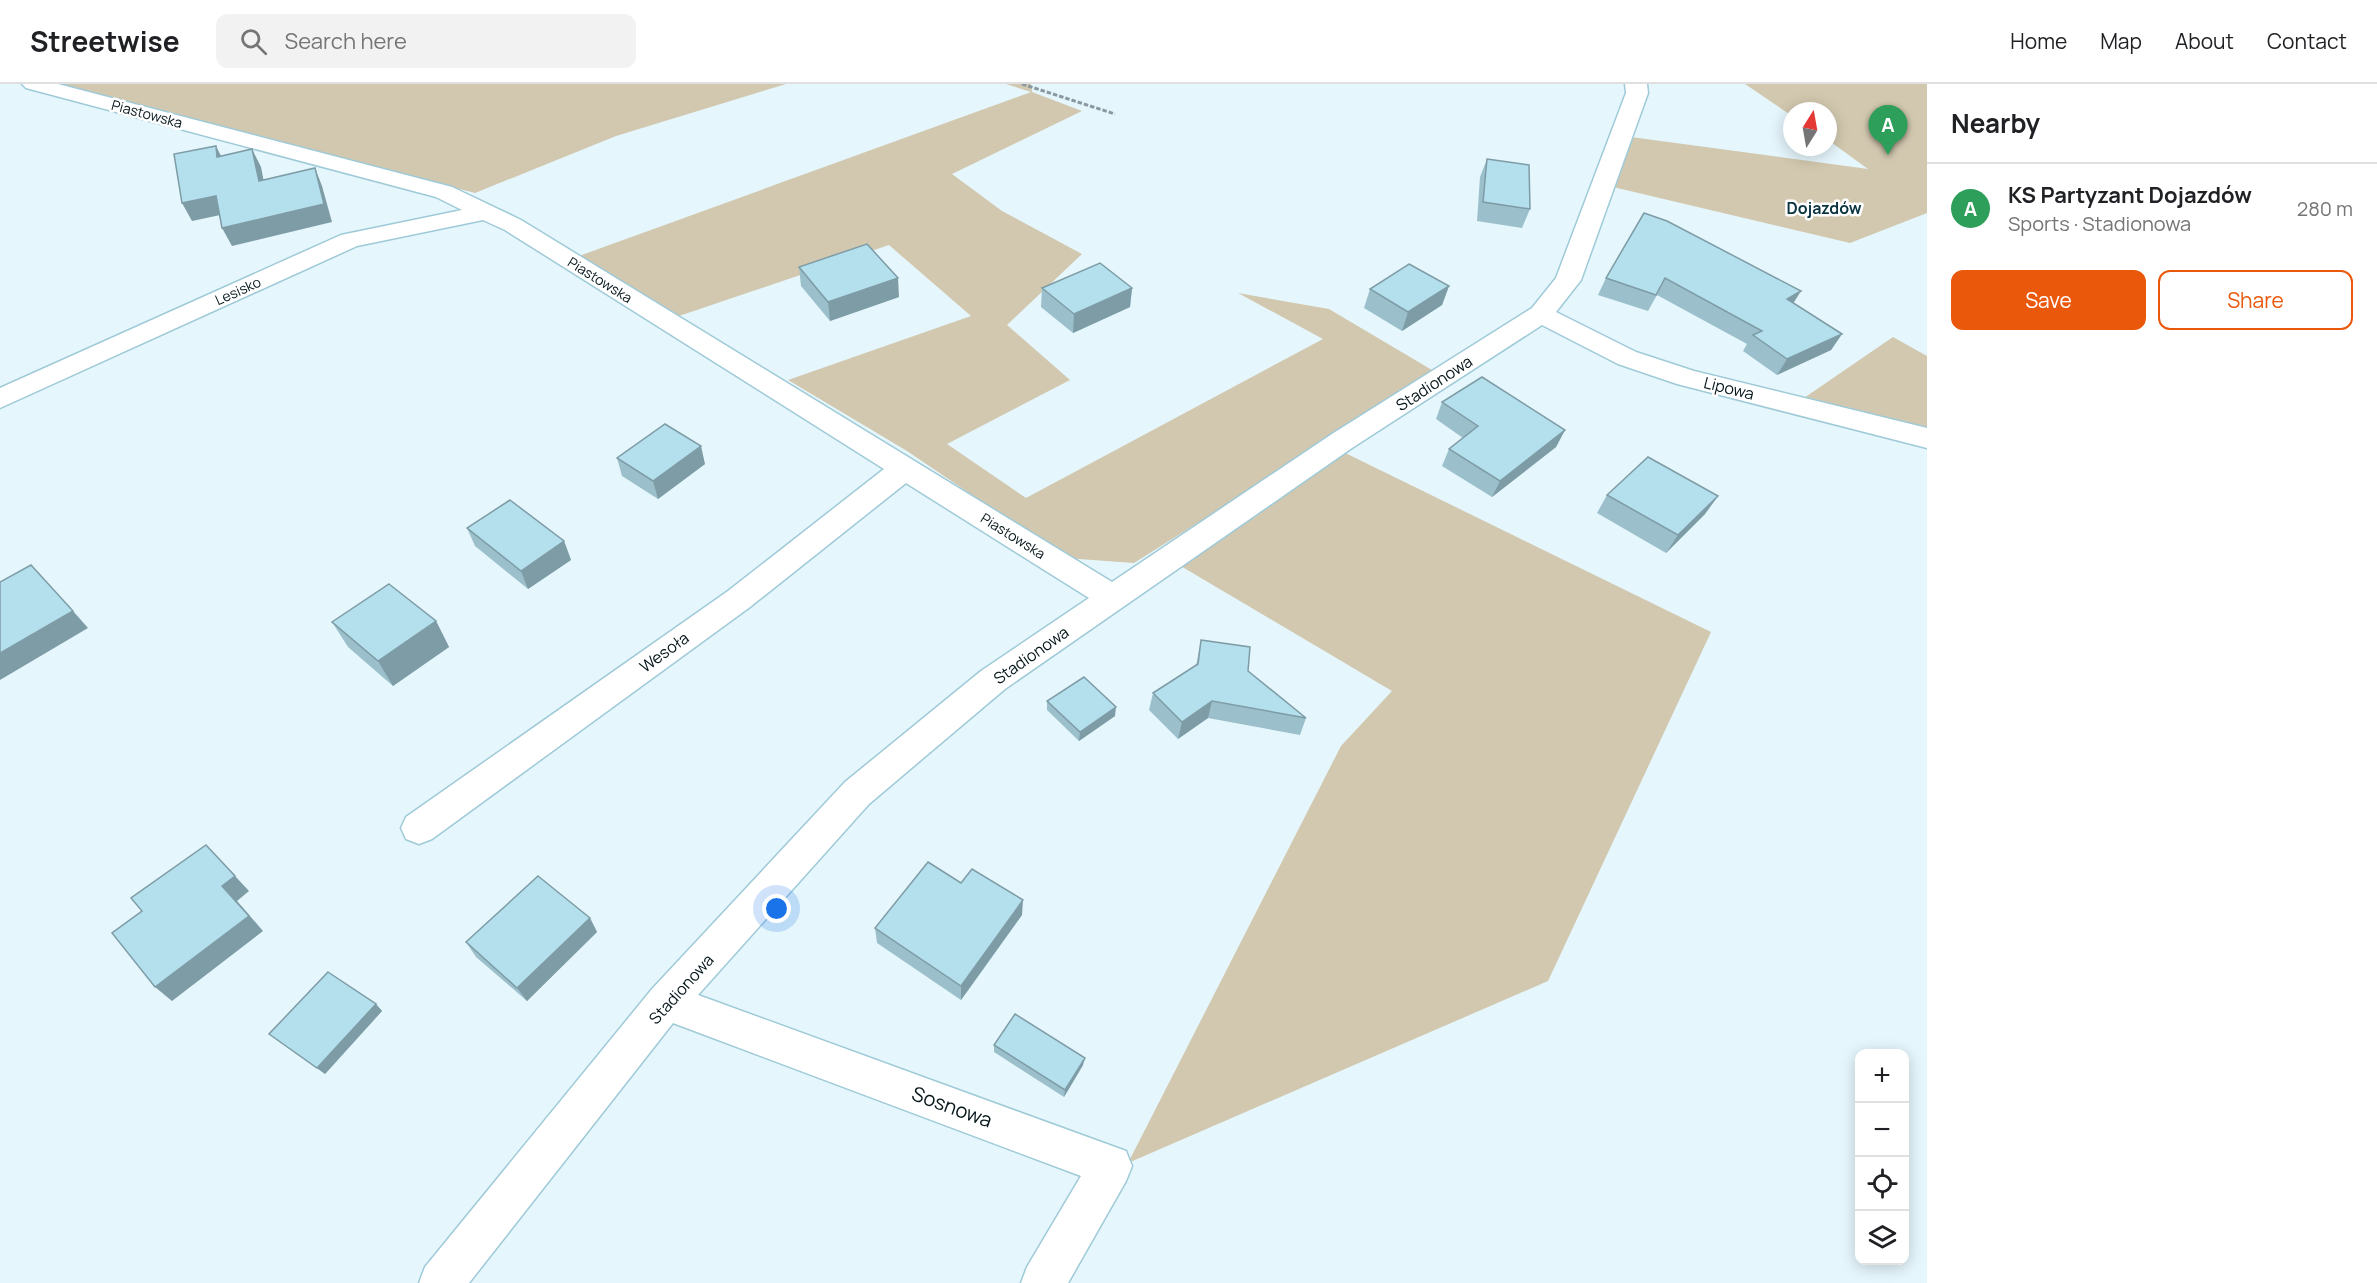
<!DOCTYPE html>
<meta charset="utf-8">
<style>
body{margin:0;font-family:Manrope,sans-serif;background:#f2f2f2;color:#202124}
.controls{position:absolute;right:18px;bottom:18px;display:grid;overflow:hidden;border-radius:12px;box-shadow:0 3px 15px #0003}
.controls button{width:54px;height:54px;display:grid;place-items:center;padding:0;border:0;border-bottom:2px solid #e0e0e0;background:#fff;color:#202124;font:30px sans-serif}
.compass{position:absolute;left:1783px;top:18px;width:54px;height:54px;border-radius:50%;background:#fff;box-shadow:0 3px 15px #0003;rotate:11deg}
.you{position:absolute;left:777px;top:825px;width:21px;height:21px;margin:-15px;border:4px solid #fff;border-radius:50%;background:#1a73e8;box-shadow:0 0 0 9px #1a73e833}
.badge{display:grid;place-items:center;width:39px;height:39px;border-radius:50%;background:#ea580c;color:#fff;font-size:20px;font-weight:700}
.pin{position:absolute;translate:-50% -50px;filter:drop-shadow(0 2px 3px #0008)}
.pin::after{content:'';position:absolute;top:32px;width:21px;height:18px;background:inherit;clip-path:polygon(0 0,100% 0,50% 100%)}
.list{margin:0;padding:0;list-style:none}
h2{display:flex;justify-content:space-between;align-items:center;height:78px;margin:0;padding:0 24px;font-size:26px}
h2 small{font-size:20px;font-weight:400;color:#757577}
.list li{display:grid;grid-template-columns:39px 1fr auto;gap:18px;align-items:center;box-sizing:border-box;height:90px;padding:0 24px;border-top:2px solid #e0e0e0}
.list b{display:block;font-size:22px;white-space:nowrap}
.list p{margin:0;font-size:20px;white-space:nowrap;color:#757577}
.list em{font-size:20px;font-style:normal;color:#757577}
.actions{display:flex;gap:12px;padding:18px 24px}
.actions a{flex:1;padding:14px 0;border:2px solid #ea580c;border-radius:12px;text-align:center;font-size:21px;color:#ea580c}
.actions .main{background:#ea580c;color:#fff}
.icon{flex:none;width:33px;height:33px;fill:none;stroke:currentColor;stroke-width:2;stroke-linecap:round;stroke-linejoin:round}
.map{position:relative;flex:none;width:1927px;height:1199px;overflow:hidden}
header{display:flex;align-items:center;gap:36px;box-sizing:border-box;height:84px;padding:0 30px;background:#fff;border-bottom:2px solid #e0e0e0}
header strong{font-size:28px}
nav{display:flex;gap:33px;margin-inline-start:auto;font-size:21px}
.search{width:420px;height:54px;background:#f2f2f2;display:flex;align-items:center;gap:15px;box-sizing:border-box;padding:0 21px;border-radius:12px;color:#757577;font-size:22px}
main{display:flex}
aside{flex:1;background:#fff}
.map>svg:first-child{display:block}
</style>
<header>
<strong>Streetwise</strong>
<div class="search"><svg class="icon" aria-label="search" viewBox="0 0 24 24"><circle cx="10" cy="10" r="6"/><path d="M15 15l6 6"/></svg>Search here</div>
<nav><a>Home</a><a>Map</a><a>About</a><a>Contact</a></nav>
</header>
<main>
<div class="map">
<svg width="1927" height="1199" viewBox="0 0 1927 1199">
<rect width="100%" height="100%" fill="#e5f6fc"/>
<path fill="#d2c8af" d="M60,0H786L616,52L475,109Z
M1006,0H1031L1032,8L1082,27L952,90L1002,127L1082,170L1007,241L1070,296L947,360L1026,414L1323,255L1238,209L1329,225L1437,289L1134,479L1065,474L907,367L788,296L971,232L889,161L679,232L579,172L1031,8Z
M1745,0H1927V129L1850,159L1613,103L1631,53L1868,85L1828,56V27H1792V32Z
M1893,253L1927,272V348L1801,316Z
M1333,363L1711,548L1548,897L1128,1079L1341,662L1392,607L1179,481Z"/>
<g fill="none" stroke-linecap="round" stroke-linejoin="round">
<g stroke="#9fcad8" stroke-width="3">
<path id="minor" d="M22,0H58L452,103L521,136L1112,498L1332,350L1532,224L1556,194L1626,9L1625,0H1647L1648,9L1581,196L1556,228L1636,268L1694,287L1927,344V364L1677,300L1618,280L1542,241L1352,364L1005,605L869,720L698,911L1126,1067L1132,1082L1126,1097L1068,1199H1021L1027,1183L1081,1092L673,939L469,1199H419L425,1183L652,905L845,698L981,587L1089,514L906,399L750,523L432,755L419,760L406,755L401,744L406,733L728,507L884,385L505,146L483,136L357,162L0,324V304L341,151L462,126L436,113L26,4Z"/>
</g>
<path stroke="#89999f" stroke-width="3" stroke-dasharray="4.5 2" stroke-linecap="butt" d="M1022,0L1115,30"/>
<use href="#minor" fill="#fff" fill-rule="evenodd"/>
</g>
<path fill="#9bc0cc" d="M1487,75L1530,125L1522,144L1477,137L1480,93Z
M1644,129L1794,219L1842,250L1831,266L1777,291L1743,267L1747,260L1657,211L1648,227L1598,211L1606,194Z
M799,183L899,213L830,237L801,202Z
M1449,202L1442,221L1402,247L1364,224L1370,205Z
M1042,204H1132L1130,223L1073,249L1041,223Z
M1442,318L1565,346L1556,363L1492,413L1442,382L1449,365L1463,354L1436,335Z
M617,374L705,380L658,415L622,392Z
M1607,411L1718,412L1705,430L1666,469L1597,429Z
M467,444L564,457L571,476L528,505L475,462Z
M436,537L449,563L393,602L348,563L332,538Z
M1201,556L1248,587L1306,634L1300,651L1208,634L1178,655L1149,626L1153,609L1196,582Z
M1047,617L1115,632L1079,657L1047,626Z
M1022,831L961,916L877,859L875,844Z
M590,834L597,848L527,917L476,873L466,858Z
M376,920L382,927L325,990L277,956L269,950Z
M994,961L1083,981L1064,1013L994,968Z"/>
<path fill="#7e9ca6" d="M216,62L225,80L217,73Z
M252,65L261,83L267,114L259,97Z
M315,84L322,102L332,138L232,162L222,144Z
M216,112L225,130L192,137L182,119Z
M898,194L899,213L830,237L828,218Z
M1449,202L1442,221L1402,247L1408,228Z
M1132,204L1130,223L1073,249L1074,230Z
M1801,207L1791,223L1787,215Z
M1842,250L1831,266L1777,291L1787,275Z
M1565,346L1556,363L1492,413L1500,397Z
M701,362L705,380L658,415L653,397Z
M1718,412L1705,430L1666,469L1678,451Z
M564,457L571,476L528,505L521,487Z
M73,527L88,544L0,596V569Z
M436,537L449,563L393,602L378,577Z
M1212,617L1208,634L1178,655L1182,638Z
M1116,623L1115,632L1079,657L1080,648Z
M206,761L249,807L237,817L263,847L172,917L155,903L222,802Z
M1023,816L1022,831L961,916V902Z
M590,834L597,848L527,917L517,904Z
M376,920L382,927L325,990L317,984Z
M1085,974L1083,981L1064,1013L1065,1006Z"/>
<path fill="#b4dfed" stroke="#7e9ca6" stroke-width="1.5" d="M216,62L217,73L252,65L259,97L315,84L324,120L222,144L216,112L182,119L174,70Z
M1487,75L1529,81L1530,125L1483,118Z
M1644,129L1667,137L1801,207L1787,215L1842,250L1787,275L1753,251L1762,247L1665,194L1656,211L1606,194Z
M867,160L898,194L828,218L799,183Z
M1100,179L1132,204L1074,230L1042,204Z
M1409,180L1449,202L1408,228L1370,205Z
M1482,293L1565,346L1500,397L1449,365L1478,342L1442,318Z
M665,340L701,362L653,397L617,374Z
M1648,373L1718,412L1678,451L1607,411Z
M510,416L564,457L521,487L467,444Z
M31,481L73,527L0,569V498Z
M389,500L436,537L378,577L332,538Z
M1201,556L1250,563L1248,587L1306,634L1212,617L1182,638L1153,609L1198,580Z
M1084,593L1116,623L1080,648L1047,617Z
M206,761L235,792L222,802L249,832L155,903L112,849L142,827L131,814Z
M928,778L961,799L972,785L1023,816L961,902L875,844Z
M538,792L590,834L517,904L466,858Z
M328,888L376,920L317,984L269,950Z
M1015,930L1085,974L1065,1006L994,961Z"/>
<g text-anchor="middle" stroke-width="5" stroke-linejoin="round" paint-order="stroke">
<g font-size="14" fill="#06161b" stroke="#fff">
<text transform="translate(147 30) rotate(15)" y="5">Piastowska</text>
<text transform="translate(600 196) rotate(32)" y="5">Piastowska</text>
<text transform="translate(238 207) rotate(-24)" y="5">Lesisko</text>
<text transform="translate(1013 452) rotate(32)" y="5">Piastowska</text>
</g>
<g font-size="16" font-weight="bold" fill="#093440" stroke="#fff">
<text x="1824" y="130">Dojazdów</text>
</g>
<g font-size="16" fill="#06161b" stroke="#fff">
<text transform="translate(1434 299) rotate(-33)" y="6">Stadionowa</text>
<text transform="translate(1729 304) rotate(14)" y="6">Lipowa</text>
<text transform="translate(664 568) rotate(-36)" y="6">Wesoła</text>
<text transform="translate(1031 571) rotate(-35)" y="6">Stadionowa</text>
<text transform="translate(681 905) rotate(-48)" y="6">Stadionowa</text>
</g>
<g font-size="20" fill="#06161b" stroke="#fff">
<text transform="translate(952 1023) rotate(20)" y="7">Sosnowa</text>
</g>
</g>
</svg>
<div class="controls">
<button>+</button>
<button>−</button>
<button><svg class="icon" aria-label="locate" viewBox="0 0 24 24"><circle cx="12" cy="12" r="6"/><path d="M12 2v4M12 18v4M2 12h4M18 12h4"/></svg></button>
<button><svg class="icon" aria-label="layers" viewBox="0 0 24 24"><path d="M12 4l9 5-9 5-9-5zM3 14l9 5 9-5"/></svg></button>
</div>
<svg class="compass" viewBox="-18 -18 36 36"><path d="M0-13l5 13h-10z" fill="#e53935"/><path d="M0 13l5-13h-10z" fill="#757577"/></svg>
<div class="you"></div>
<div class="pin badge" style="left:1888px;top:71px;background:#2e9e5b">A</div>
</div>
<aside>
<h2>Nearby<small></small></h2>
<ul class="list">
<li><span class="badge" style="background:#2e9e5b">A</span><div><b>KS Partyzant Dojazdów</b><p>Sports · Stadionowa</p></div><em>280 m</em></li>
</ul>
<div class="actions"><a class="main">Save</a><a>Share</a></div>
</aside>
</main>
